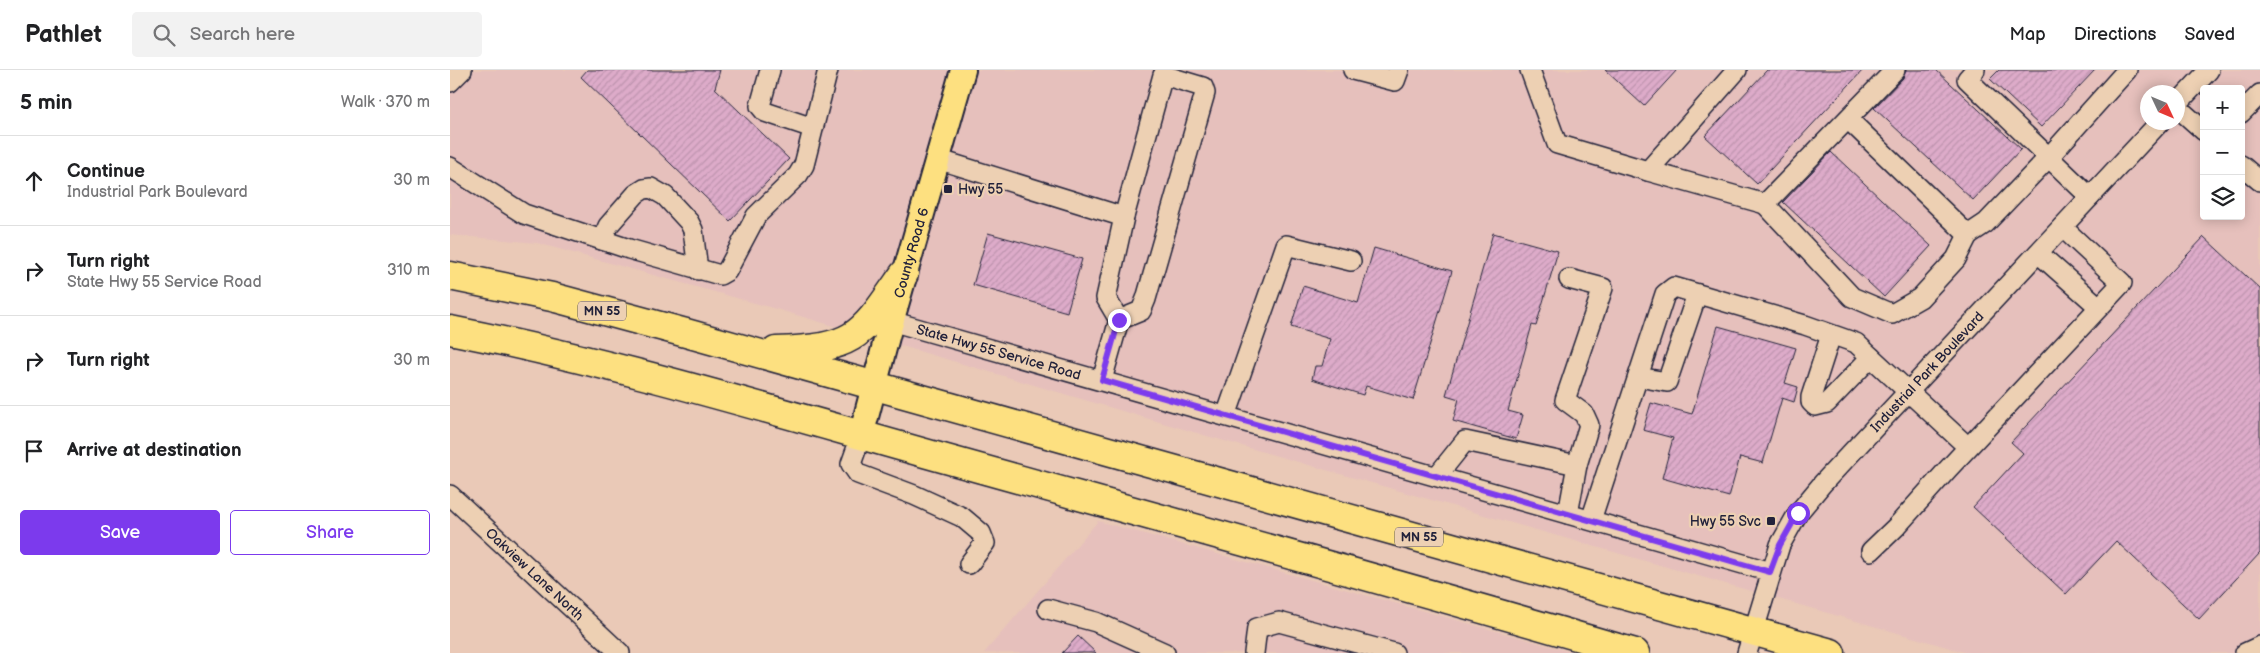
<!DOCTYPE html>
<meta charset="utf-8">
<style>
body{margin:0;font-family:"Balsamiq Sans",sans-serif;background:#f2f2f2;color:#202124}
.controls{position:absolute;right:15px;top:15px;display:grid;overflow:hidden;border-radius:5px;box-shadow:0 2px 12px #0003}
.controls button{width:45px;height:45px;display:grid;place-items:center;padding:0;border:0;border-bottom:1px solid #e0e0e0;background:#fff;color:#202124;font:25px sans-serif}
.compass{position:absolute;left:1690px;top:15px;width:45px;height:45px;border-radius:50%;background:#fff;box-shadow:0 2px 12px #0003;rotate:134deg}
.stop{position:absolute;width:15px;height:15px;margin:-11px;border:4px solid #7c3aed;border-radius:50%;background:#fff}
.stop.end{background:#7c3aed;border-color:#fff;box-shadow:0 1px 5px #0008}
.list{margin:0;padding:0;list-style:none}
h2{display:flex;justify-content:space-between;align-items:center;height:65px;margin:0;padding:0 20px;font-size:21px}
h2 small{font-size:16px;font-weight:400;color:#757577}
.list li{display:grid;grid-template-columns:32px 1fr auto;gap:15px;align-items:center;box-sizing:border-box;height:90px;padding:0 20px;border-top:1px solid #e0e0e0}
.list b{display:block;font-size:19px;white-space:nowrap}
.list p{margin:0;font-size:16px;white-space:nowrap;color:#757577}
.list em{font-size:16px;font-style:normal;color:#757577}
.actions{display:flex;gap:10px;padding:15px 20px}
.actions a{flex:1;padding:11px 0;border:1px solid #7c3aed;border-radius:5px;text-align:center;font-size:18px;color:#7c3aed}
.actions .main{background:#7c3aed;color:#fff}
.icon{flex:none;width:28px;height:28px;fill:none;stroke:currentColor;stroke-width:2;stroke-linecap:round;stroke-linejoin:round}
.map{position:relative;flex:none;width:1810px;height:583px;overflow:hidden}
header{display:flex;align-items:center;gap:30px;box-sizing:border-box;height:70px;padding:0 25px;background:#fff;border-bottom:1px solid #e0e0e0}
header strong{font-size:24px}
nav{display:flex;gap:28px;margin-inline-start:auto;font-size:18px}
.search{width:350px;height:45px;background:#f2f2f2;display:flex;align-items:center;gap:12px;box-sizing:border-box;padding:0 18px;border-radius:5px;color:#757577;font-size:19px}
main{display:flex}
aside{flex:1;background:#fff}
.map>svg:first-child{display:block}
</style>
<header>
<strong>Pathlet</strong>
<div class="search"><svg class="icon" aria-label="search" viewBox="0 0 24 24"><circle cx="10" cy="10" r="6"/><path d="M15 15l6 6"/></svg>Search here</div>
<nav><a>Map</a><a>Directions</a><a>Saved</a></nav>
</header>
<main>
<aside>
<h2>5 min<small>Walk · 370 m</small></h2>
<ul class="list">
<li><svg class="icon" aria-label="ahead" viewBox="0 0 24 24"><path d="M12 20V5M6 11l6-6 6 6"/></svg><div><b>Continue</b><p>Industrial Park Boulevard</p></div><em>30 m</em></li>
<li><svg class="icon" aria-label="right" viewBox="0 0 24 24"><path d="M7 20v-9h11M14 6l5 5-5 5"/></svg><div><b>Turn right</b><p>State Hwy 55 Service Road</p></div><em>310 m</em></li>
<li><svg class="icon" aria-label="right" viewBox="0 0 24 24"><path d="M7 20v-9h11M14 6l5 5-5 5"/></svg><div><b>Turn right</b></div><em>30 m</em></li>
<li><svg class="icon" aria-label="arrive" viewBox="0 0 24 24"><path d="M6 21V4h12l-3 4 3 4H6"/></svg><div><b>Arrive at destination</b></div></li>
</ul>
<div class="actions"><a class="main">Save</a><a>Share</a></div>
</aside>
<div class="map">
<svg width="1810" height="583" viewBox="0 0 1810 583">
<defs>
<pattern id="building-hatch" width="6" height="6" patternUnits="userSpaceOnUse" patternTransform="scale(1.25)"><rect width="6" height="6" fill="#ddabc9"/><path d="M-1 1l2-2M0 6l6-6M5 7l2-2" fill="none" stroke="#bd93ae"/></pattern>
</defs>
<rect width="100%" height="100%" fill="#eac9b7"/>
<filter id="ink" filterUnits="userSpaceOnUse"><feTurbulence type="fractalNoise" baseFrequency=".02" numOctaves="2"/><feDisplacementMap in="SourceGraphic" scale="10" xChannelSelector="R" yChannelSelector="G"/><feConvolveMatrix kernelMatrix="1 2 1 2 8 2 1 2 1" color-interpolation-filters="sRGB"/></filter>
<g filter="url(#ink)">
<path fill="#e6c0bc" fill-rule="evenodd" d="M0,0H1810V583H1518L757,366L326,239L87,173L0,165ZM1754,19H1791V146H1754ZM1698,22H1728V52H1698Z
M648,451L1125,583H534Z"/>
<path fill="url(#building-hatch)" stroke="#22223b" d="M137,0H270L265,18L339,89L280,151L131,7Z
M1155,0H1227L1194,36Z
M1317,0H1413L1307,114L1255,66Z
M1456,0H1486L1571,79L1523,130L1424,38L1453,8Z
M1549,0H1645L1591,57L1540,9Z
M1381,82L1481,176L1434,227L1333,132Z
M538,163L632,189L617,242L523,215Z
M1043,163L1108,181L1086,256L1082,255L1058,341L1073,345L1066,369L1003,351L1009,329L996,325Z
M1754,167L1810,219V483L1749,549L1666,471L1616,524L1523,437L1573,383L1561,372Z
M924,178L1002,201L963,330L916,316L913,325L862,309L865,296H872L880,269L841,257L853,216L908,233Z
M1268,256L1346,278L1335,313L1348,317L1344,332L1332,328L1313,393L1290,387L1279,427L1212,408L1223,368L1193,360L1201,333L1242,344Z
M628,566L646,583H612Z"/>
<g fill="none" stroke-linecap="round" stroke-linejoin="round">
<g stroke="#22223b" stroke-width="22">
<g id="minor">
<path d="M320,0L310,36L315,42L363,58"/>
<path d="M903,0L945,11L949,0"/>
<path d="M1080,0L1107,74L1198,101L1287,0"/>
<path d="M1525,0L1517,9L1640,127"/>
<path d="M0,12L12,0"/>
<path d="M1728,33L1759,0"/>
<path d="M1728,38L1754,61"/>
<path d="M1791,43L1810,24"/>
<path d="M487,89L674,147L656,228L669,250L652,310"/>
<path d="M1791,95L1810,111"/>
<path d="M0,97L74,144L179,179L270,205L277,201L306,146L348,105L354,95L378,0"/>
<path d="M1198,101L1315,134L1445,0"/>
<path d="M1315,134L1402,227L1442,244L1470,228L1506,189L1518,165L1398,49"/>
<path d="M1518,165L1536,153L1599,87L1677,0"/>
<path d="M152,170L158,156L186,124L194,119L201,118L215,126L239,152L243,160L248,200"/>
<path d="M1588,183L1649,237"/>
<path d="M1119,209L1153,218L1115,330L1134,344L1139,355L1127,395"/>
<path d="M669,250L691,241L696,229L755,23L753,17L713,5L674,147"/>
<path id="s1" d="M441,251L1321,502"/>
<path d="M1381,265L1361,327V332L1365,336L1377,333L1421,287"/>
<path d="M1188,307L1217,312L1247,224"/>
<path d="M776,346L836,175L901,191"/>
<path d="M411,366L401,394L408,404L464,425L512,447L531,463L535,473L519,494"/>
<path d="M987,406L1015,371L1127,395L1118,444"/>
<path id="s2" d="M0,425L170,583"/>
<path d="M1141,450L1215,224L1224,217L1355,255L1406,273L1518,377"/>
<path d="M1421,481L1446,457L1498,399L1672,213L1612,157"/>
<path d="M598,539L646,552L715,583"/>
<path d="M804,583L807,558L829,552L944,583"/>
<path id="s3" d="M1297,583L1330,475L1348,443L1373,413L1710,52"/>
<path d="M1795,583L1810,576"/>
</g>
</g>
<g stroke="#22223b" stroke-width="28">
<g id="major">
<path id="s4" d="M411,366L438,263L513,0"/>
</g>
</g>
<g stroke="#22223b" stroke-width="31">
<path id="highway" d="M0,206L102,227L236,263L1381,583
M0,260C167,293 331,343 496,389C726,453 956,516 1185,583
M326,281C407,278 410,267 454,204"/>
</g>
<use href="#minor" stroke="#edd0b3" stroke-width="19"/>
<use href="#major" stroke="#fde080" stroke-width="24"/>
<use href="#highway" stroke="#fde080" stroke-width="28"/>
</g>
</g>
<g fill="none" stroke-linecap="round" stroke-linejoin="round" filter="url(#ink)">
<path stroke="#7c3aed" stroke-width="6" d="M669,250L652,310L1320,502L1330,475L1348,443"/>
</g>
<g fill="#22223b" stroke="#edd0b3" stroke-width="2">
<rect x="493" y="114" width="10" height="10" rx="2.5"/>
<rect x="1316" y="446" width="10" height="10" rx="2.5"/>
</g>
<g text-anchor="middle" stroke-width="4.5" stroke-linejoin="round" paint-order="stroke">
<g fill="#edd0b3" stroke="#5f565f" stroke-width="1">
<rect x="128" y="231.5" width="48" height="19" rx="4"/>
<rect x="945" y="457.5" width="48" height="19" rx="4"/>
</g>
<g font-size="12" font-weight="bold" fill="#22223b">
<text x="152" y="245">MN 55</text>
<text x="969" y="471">MN 55</text>
</g>
<g font-size="14" fill="#22223b" stroke="#edd0b3" text-anchor="start">
<text x="508" y="124">Hwy 55</text>
<text x="1311" y="456" text-anchor="end">Hwy 55 Svc</text>
</g>
<g font-size="14" fill="#22223b" stroke="#edd0b3">
<text dy="5" stroke="none"><textPath href="#s4" startOffset="190">County Road 6</textPath></text>
<text dy="5" stroke="none"><textPath href="#s1" startOffset="112">State Hwy 55 Service Road</textPath></text>
<text dy="5" stroke="none"><textPath href="#s3" startOffset="341">Industrial Park Boulevard</textPath></text>
<text dy="5" stroke="none"><textPath href="#s2" startOffset="116">Oakview Lane North</textPath></text>
</g>
</g>
</svg>
<div class="controls">
<button>+</button>
<button>−</button>
<button><svg class="icon" aria-label="layers" viewBox="0 0 24 24"><path d="M12 4l9 5-9 5-9-5zM3 14l9 5 9-5"/></svg></button>
</div>
<svg class="compass" viewBox="-18 -18 36 36"><path d="M0-13l5 13h-10z" fill="#e53935"/><path d="M0 13l5-13h-10z" fill="#757577"/></svg>
<div class="stop" style="left:1348px;top:443px"></div>
<div class="stop end" style="left:669px;top:250px"></div>
</div>
</main>
